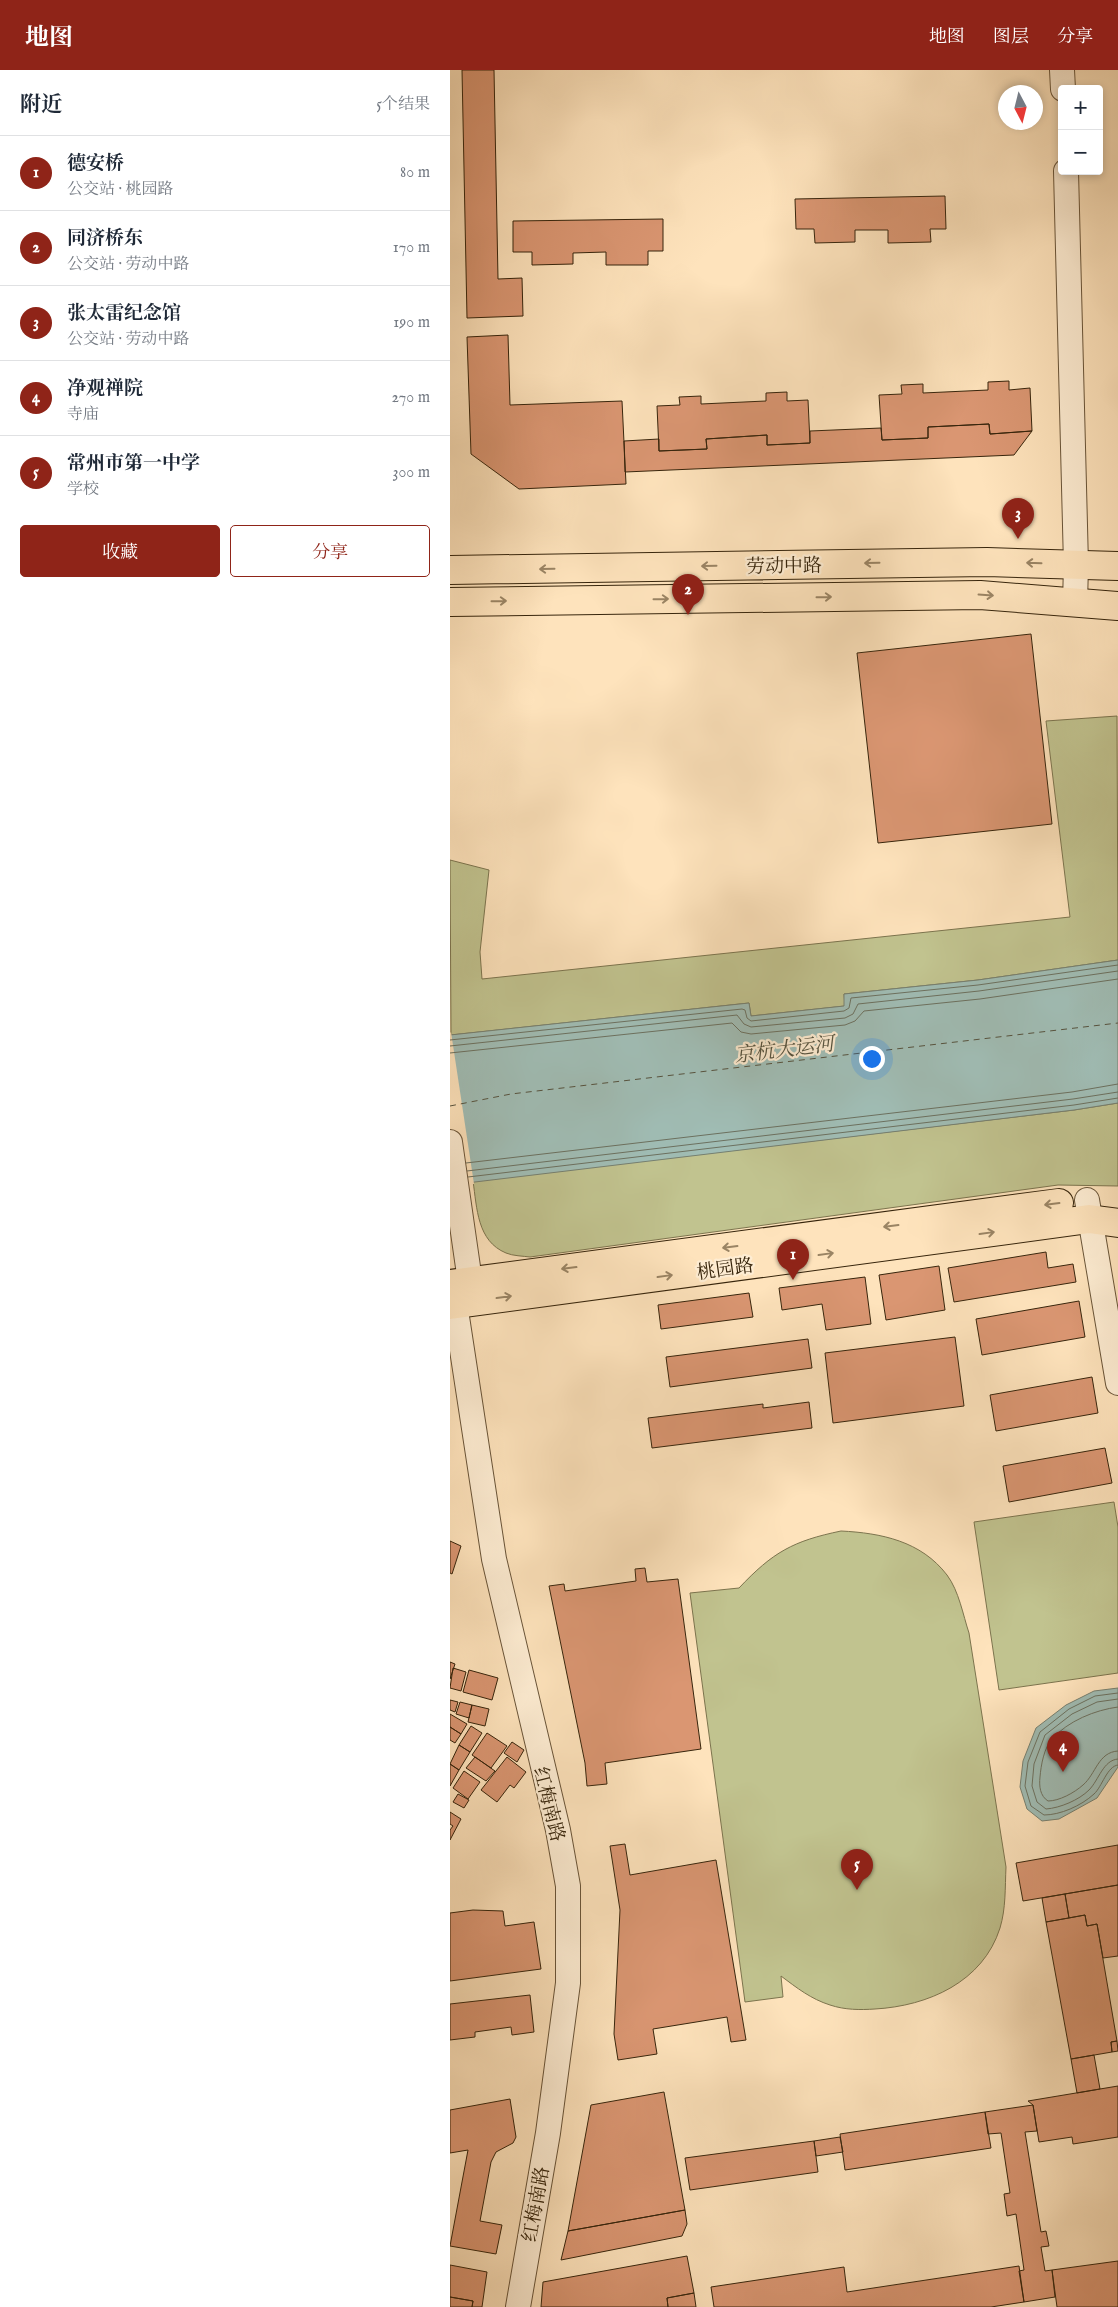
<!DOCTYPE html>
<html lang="zh">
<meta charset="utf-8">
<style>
body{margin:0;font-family:"IM FELL English","Noto Serif SC",serif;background:#f2f2f3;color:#1f2937}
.controls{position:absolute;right:15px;top:15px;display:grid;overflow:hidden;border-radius:5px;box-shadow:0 2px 8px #0003}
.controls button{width:45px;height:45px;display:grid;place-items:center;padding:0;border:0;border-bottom:1px solid #e0e1e3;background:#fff;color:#1f2937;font:25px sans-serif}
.compass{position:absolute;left:548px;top:15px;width:45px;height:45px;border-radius:50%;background:#fff;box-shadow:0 2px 8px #0003;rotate:173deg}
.you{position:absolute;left:421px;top:988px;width:18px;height:18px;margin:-12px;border:4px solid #fff;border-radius:50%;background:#1a73e8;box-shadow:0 0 0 8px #1a73e833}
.badge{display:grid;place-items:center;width:32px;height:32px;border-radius:50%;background:#8f2418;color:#fff;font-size:16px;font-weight:700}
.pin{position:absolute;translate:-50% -41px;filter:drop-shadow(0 1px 2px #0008)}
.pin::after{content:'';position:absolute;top:26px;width:18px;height:15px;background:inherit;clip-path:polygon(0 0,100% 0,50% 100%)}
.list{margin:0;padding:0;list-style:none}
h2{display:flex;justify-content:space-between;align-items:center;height:65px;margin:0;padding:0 20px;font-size:21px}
h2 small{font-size:16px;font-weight:400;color:#747a83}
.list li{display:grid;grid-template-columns:32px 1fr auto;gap:15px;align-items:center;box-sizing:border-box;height:75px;padding:0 20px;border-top:1px solid #e0e1e3}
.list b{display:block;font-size:19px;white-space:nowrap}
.list p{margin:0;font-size:16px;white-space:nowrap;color:#747a83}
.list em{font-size:16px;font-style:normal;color:#747a83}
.actions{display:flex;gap:10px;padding:15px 20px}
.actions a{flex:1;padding:11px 0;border:1px solid #8f2418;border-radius:5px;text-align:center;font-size:18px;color:#8f2418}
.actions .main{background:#8f2418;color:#fff}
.map{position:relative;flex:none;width:668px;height:2237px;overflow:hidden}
header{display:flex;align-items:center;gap:30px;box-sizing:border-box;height:70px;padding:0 25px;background:#8f2418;color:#fff}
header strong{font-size:24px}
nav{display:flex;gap:28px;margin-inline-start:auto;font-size:18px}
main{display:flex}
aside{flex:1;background:#fff}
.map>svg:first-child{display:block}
</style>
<header>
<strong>地图</strong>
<nav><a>地图</a><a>图层</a><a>分享</a></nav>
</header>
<main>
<aside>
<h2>附近<small>5个结果</small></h2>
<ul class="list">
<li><span class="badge">1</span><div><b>德安桥</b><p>公交站 · 桃园路</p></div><em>80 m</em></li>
<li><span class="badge">2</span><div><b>同济桥东</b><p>公交站 · 劳动中路</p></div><em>170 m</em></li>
<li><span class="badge">3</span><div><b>张太雷纪念馆</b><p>公交站 · 劳动中路</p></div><em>190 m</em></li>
<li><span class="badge">4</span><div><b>净观禅院</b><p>寺庙</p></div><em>270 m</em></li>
<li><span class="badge">5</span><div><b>常州市第一中学</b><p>学校</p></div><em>300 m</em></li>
</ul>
<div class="actions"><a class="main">收藏</a><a>分享</a></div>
</aside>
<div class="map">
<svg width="668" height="2237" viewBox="0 0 668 2237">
<rect width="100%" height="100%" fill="#fee3bc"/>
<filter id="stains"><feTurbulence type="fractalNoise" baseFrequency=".004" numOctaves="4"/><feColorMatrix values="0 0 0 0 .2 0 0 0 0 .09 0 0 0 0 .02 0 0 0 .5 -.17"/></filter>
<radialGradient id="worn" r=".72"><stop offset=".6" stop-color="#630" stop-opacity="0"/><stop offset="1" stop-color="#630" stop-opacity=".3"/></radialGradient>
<path fill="#c1c38f" stroke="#7c744e" d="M667,646L668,890L528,910L394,924L395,936L301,946L299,933L1,965L0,790L39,800L30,882L32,909L620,847L596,651Z
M668,1033V1116L608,1115L80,1187C73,1186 63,1186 56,1183C27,1171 27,1138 23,1111L624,1040Z
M664,1432L668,1457V1603L549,1620L524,1452Z
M391,1461C431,1463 471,1471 497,1505C509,1521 513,1545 519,1563L556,1797C555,1818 556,1838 550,1858C533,1912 478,1936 425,1939C410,1940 395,1940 380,1935C361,1929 347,1918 331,1906L333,1927L295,1932L240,1523L289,1518C323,1482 343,1471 391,1461Z"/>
<path fill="#a0bdb5" stroke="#768071" d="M668,890V1033L624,1040L0,1115V965L299,933L301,946L394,936V924L528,910Z
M668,1618V1697L647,1728L609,1749L592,1751L577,1739L570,1717L573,1691L586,1658L616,1635L644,1621Z"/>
<path fill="#fee3bc" d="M1,962L24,1114L0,1117V963Z"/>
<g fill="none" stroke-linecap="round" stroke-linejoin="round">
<path stroke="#6c7160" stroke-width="1" d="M0,970L292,939L295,940L297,948L301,951L394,941L399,938L401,928L528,915L668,895
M0,976L287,945L294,954L301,957L395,948L403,944L408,934L529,921L668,901
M0,983L282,953L291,962L301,964L395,955L405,951L414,941L530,929L668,909
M16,1093L622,1022L668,1014
M17,1101L623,1029L668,1022
M18,1107L624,1035L668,1028
M668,1623L645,1626L619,1639L590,1662L578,1692L575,1716L581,1736L594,1745C610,1745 631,1736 644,1724C652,1717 657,1696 668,1695
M668,1629L647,1632L622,1644L595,1665L584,1694L582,1716L587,1732L596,1739C610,1738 629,1730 639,1720C649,1710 653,1690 668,1689
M668,1637C645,1640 618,1651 602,1669C594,1678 591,1695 590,1707C589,1716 590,1726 598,1731C609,1731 624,1723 633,1715C646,1704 648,1682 668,1681"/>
<path stroke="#56533f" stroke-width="1" stroke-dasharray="6 5" stroke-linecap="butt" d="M0,1036L61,1024L668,953"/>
</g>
<path fill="#da9672" stroke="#37250c" d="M12,0H44L48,209L72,208L73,246L17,248Z
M495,126L496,159H480L481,172L438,173V160H405V172L365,173L364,159H346L345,129Z
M213,149V181H198V195H156V182L123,183V194L82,195V182H63V151Z
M58,265L60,335L172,331L176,414L69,419L21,384L17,267Z
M559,311V320L580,318L582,361L540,364L539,354L478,357V368L432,370L429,325L452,324L451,315L473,314V323L538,320V312Z
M337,322V331L358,330L360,373L317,375V365L256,369L257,379L209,381L207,336L230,335L229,327L251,326V334L316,331V323Z
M539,354L540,364L582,361L564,385L175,402L174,371L209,369V381L257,379L256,369L317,365V375L360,373V361L431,358L432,370L478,368V357Z
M581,564L602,754L428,773L407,583Z
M596,1182L598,1198L623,1194L626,1212L504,1232L498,1198Z
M489,1196L495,1240L436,1250L429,1205Z
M415,1207L421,1254L376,1260L372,1234L332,1240L329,1218Z
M299,1223L303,1247L211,1259L208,1235Z
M629,1231L635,1267L532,1285L526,1249Z
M505,1267L514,1336L383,1353L375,1283Z
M358,1269L362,1298L220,1317L216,1287Z
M642,1307L648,1343L546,1361L540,1325Z
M359,1332L362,1358L202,1378L198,1348L313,1334V1338Z
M655,1378L662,1413L559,1432L553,1396Z
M0,1471L11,1476L2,1504L0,1503Z
M195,1498L197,1512L228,1509L251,1679L155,1693L157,1714L137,1716L135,1693L99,1516L114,1514L115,1521L186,1511L185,1499Z
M0,1592L5,1594L0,1609Z
M3,1598L16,1602L11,1621L0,1618Z
M19,1600L48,1608L42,1630L13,1622Z
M0,1630L8,1632L5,1642L0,1640Z
M10,1632L22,1635L19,1648L6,1644Z
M22,1635L39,1639L35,1656L18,1652Z
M0,1644L17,1654L11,1664L0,1657Z
M21,1656L32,1663L20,1682L9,1675Z
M0,1657L11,1664L5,1673L0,1670Z
M37,1663L57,1676L41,1698L22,1685Z
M62,1672L74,1680L67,1692L54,1683Z
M9,1675L20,1682L9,1700L0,1694Z
M25,1687L45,1701L36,1711L16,1698Z
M57,1687L76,1702L64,1718L60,1715L47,1732L31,1720Z
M0,1694L9,1700L0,1716Z
M14,1701L30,1712L18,1729L3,1718Z
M8,1724L19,1730L14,1738L3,1732Z
M0,1742L11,1749L0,1770V1760L3,1756L0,1754Z
M175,1774L180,1805L266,1790L296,1970L281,1972L277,1947L203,1959L207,1984L168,1990L164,1964L170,1840L160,1776Z
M668,1775V1815L573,1831L566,1793Z
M668,1815V1886L653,1888L647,1854L637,1856L635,1845L619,1848L615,1824Z
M615,1824L619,1848L596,1852L592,1828Z
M23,1840L53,1841L55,1856L84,1852L91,1899L0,1911V1843Z
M635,1845L637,1856L647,1854L667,1971L661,1972L662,1982L621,1989L596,1852Z
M80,1925L84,1962L62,1965L61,1957L25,1962V1967L0,1970V1934Z
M667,1971L668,1981L662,1982L661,1972Z
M644,1985L650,2019L627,2023L621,1989Z
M668,2016V2067L623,2074L622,2067L589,2072L583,2035L578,2031Z
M214,2022L235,2140L118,2161L141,2035Z
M60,2029L66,2067L63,2073L46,2082L41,2092L30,2151L52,2155L46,2184L0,2176L18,2080L0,2083V2040Z
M583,2035L587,2061L575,2062L591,2162L596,2161L599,2176L591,2177L595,2201L602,2200L605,2227L574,2232L569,2201L574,2200L566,2144L557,2146L554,2124L560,2123L551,2063L538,2064L535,2042Z
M535,2042L541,2078L395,2100L390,2064Z
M390,2067L393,2082L366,2086L364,2071Z
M364,2071L368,2102L240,2120L235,2088Z
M235,2140L237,2154L232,2166L111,2190L118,2161Z
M237,2186L244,2223L217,2228L218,2237H91L93,2212Z
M668,2191V2237H607L602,2200Z
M0,2195L37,2202L32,2237H22L23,2231L0,2227Z
M569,2196L574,2232L541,2237H264L261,2217L394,2197L397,2222Z
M244,2223L246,2237H218L217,2228Z
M0,2227L23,2231L22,2237H0Z"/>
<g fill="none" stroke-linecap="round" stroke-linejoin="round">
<g stroke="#695438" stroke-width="26">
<path id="minor" d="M612,0L613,19
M616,101L626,495L625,533
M0,1072L20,1211L10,1226
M637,1130L668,1313
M0,1226L5,1234L44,1489L108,1760L118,1816V1913L98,2063L68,2237"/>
</g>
<g stroke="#37250c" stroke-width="30">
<path id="major" d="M0,500L537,492L668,496
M0,532L530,525L668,536
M0,1214L609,1133
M0,1235L639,1149L668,1153"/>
</g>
<use href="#minor" stroke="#feedd3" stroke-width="24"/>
<use href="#major" stroke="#fee3bc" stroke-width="28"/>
</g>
<defs><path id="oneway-shaft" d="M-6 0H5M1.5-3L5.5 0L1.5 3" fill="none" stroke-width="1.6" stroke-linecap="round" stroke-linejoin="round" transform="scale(1.25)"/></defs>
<g stroke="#9a8464">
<use href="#oneway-shaft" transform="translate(422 493) rotate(179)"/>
<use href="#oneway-shaft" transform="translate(584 493) rotate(-178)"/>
<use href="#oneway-shaft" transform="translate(259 496) rotate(179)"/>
<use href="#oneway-shaft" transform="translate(97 499) rotate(179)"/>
<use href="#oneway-shaft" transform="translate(536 525) rotate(4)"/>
<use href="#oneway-shaft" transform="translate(374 527) rotate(-1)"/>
<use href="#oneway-shaft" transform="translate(211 529) rotate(-1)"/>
<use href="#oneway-shaft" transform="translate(49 531) rotate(-1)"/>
<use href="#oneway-shaft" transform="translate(602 1134) rotate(173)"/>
<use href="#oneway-shaft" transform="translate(441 1156) rotate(173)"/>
<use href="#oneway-shaft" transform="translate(537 1163) rotate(-8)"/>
<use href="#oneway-shaft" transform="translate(280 1177) rotate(173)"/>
<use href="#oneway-shaft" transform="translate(376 1184) rotate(-8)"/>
<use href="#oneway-shaft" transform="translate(119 1198) rotate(173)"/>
<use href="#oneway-shaft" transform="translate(215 1206) rotate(-8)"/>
<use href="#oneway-shaft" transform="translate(54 1227) rotate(-8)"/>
</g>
<g text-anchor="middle" stroke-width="4.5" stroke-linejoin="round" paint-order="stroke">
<g font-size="19" fill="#37250c" stroke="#feedd3">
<text transform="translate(334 495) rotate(-1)" y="7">劳动中路</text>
<text transform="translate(275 1198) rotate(-8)" y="7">桃园路</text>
<text transform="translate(100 1734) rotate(76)" y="7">红梅南路</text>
<text transform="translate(85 2134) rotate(-80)" y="7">红梅南路</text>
</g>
<g font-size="20" font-style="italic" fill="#56533f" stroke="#feedd3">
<text transform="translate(334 979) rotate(-7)" y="7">京杭大运河</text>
</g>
</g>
<rect width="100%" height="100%" filter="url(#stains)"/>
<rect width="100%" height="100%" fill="url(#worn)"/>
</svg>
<div class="controls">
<button>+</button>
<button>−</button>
</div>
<svg class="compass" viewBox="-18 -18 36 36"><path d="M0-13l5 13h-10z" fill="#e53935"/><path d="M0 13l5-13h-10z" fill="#747a83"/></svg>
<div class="you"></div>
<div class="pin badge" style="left:343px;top:1210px">1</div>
<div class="pin badge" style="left:238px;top:545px">2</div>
<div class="pin badge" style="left:568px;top:469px">3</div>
<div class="pin badge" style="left:613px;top:1702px">4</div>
<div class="pin badge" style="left:407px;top:1820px">5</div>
</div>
</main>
